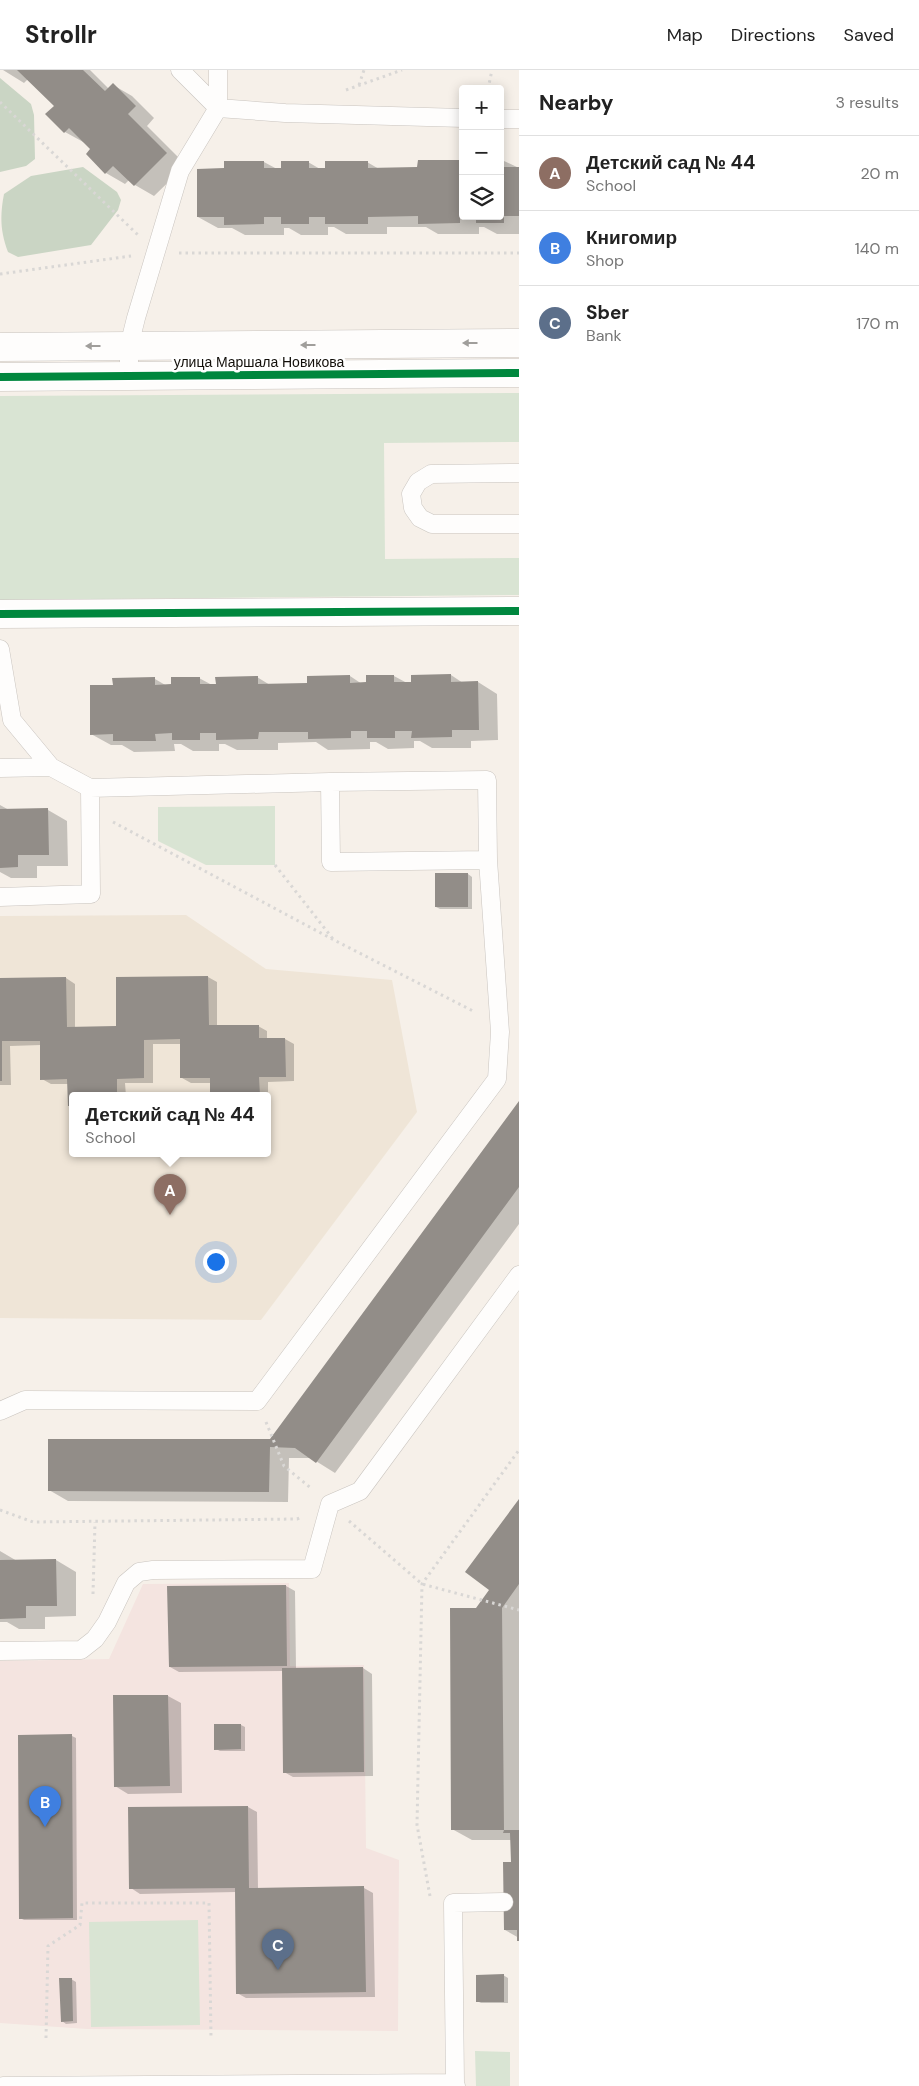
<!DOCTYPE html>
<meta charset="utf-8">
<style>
body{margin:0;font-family:"DM Sans",sans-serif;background:#f6f6f6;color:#222}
.controls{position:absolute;right:15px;top:15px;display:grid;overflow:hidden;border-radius:5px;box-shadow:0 2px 12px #0003}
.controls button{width:45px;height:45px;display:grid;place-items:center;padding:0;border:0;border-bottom:1px solid #e0e0e0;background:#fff;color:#222;font:25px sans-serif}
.you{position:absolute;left:215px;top:1191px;width:18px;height:18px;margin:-12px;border:4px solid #fff;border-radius:50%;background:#1a73e8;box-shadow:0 0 0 8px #1a73e833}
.badge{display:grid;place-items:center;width:32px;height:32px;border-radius:50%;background:#1a73e8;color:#fff;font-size:16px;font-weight:700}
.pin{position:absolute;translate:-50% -41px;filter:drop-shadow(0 1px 2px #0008)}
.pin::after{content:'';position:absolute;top:26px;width:18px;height:15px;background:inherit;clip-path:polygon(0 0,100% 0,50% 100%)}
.popup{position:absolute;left:69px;top:1022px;width:202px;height:65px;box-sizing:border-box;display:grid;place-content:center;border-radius:5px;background:#fff;filter:drop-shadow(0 1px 4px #0005);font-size:16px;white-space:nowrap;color:#767676}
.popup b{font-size:19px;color:#222}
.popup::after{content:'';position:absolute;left:50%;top:100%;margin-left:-10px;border:10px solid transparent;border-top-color:#fff}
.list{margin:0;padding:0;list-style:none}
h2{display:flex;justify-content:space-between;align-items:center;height:65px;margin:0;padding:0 20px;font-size:21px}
h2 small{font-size:16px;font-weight:400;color:#767676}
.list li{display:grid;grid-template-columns:32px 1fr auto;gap:15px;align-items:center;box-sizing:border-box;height:75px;padding:0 20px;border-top:1px solid #e0e0e0}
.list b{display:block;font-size:19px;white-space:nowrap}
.list p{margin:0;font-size:16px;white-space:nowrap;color:#767676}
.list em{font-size:16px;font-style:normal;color:#767676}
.icon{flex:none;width:28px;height:28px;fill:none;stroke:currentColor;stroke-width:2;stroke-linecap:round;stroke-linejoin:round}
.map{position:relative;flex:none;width:519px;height:2016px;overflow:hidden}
header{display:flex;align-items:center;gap:30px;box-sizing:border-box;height:70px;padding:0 25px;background:#fff;border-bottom:1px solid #e0e0e0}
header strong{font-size:24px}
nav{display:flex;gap:28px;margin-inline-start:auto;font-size:18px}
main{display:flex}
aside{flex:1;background:#fff}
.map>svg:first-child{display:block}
</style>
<header>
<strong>Strollr</strong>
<nav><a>Map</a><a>Directions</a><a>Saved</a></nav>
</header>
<main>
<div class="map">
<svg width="519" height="2016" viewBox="0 0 519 2016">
<rect width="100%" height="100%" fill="#f6f0e9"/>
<path fill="#f4e4e0" d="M289,1513L290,1596L364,1595L366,1778L399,1790L398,1961L87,1959L0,1953V1591L109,1589L143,1514Z"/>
<path fill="#efe5d7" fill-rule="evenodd" d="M186,845L266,899L392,910L417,1042L261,1250L0,1248V846ZM72,1026H268V1084H72Z"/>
<path fill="#d9e4d3" d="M519,323V372L384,373L385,489L519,488V525L0,530V326Z
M275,736V795H206L158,771V737Z
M198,1850L200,1955L91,1957L89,1852Z
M475,1981L510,1982V2016H476Z"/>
<path fill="#cad5c4" d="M0,8L31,34L34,45L35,89L26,96L0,102Z
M83,97L117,122L121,130L118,140L91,175L18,187L8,182C0,161 0,145 4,124L31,106Z"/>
<path fill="#0003" d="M3,0H90L109,19L113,15L132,26L154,48L147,56L186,95L154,126L135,115L129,110L125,114L106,103L92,79L85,73L65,62L47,44L55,36L28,9L24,13Z
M504,91L519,98V164H497L484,157H479V164H438L426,157H387V164H346L334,157H328V165H301L289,158H284V165H245L232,158H218L198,147L225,100L264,92L277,99L308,92L320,99L367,92L379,99H419L459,92L463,94V146H500Z
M451,605L463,613L478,612L497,624L498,670L471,671V678H432L420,671H414V678L388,679L376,672H370V679L328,680L316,672L278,673V680H237L225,674H219V681H193L181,674H174L175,681L134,682L122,675H111L91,664L114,616L155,609L167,616L199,608L212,615L257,607L270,615L308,614L350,606L362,614L368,613V606H394L407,613Z
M0,735L9,740H48L67,751L68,796H37V808H11L0,802Z
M468,804L472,807V839H440L436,837Z
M208,907L217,912V956H258L267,961V969H285L294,974V1011L268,1012V1038V1026H211V1013H191L182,1008L181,974H153V1013H125L126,1026H72V1037L69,1035V1014H51L42,1009L41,975L10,976L11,1015H0V909L66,908L75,914V958H117V908Z
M519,1033V1154L335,1403L311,1388H289L288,1432L68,1431L49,1420L270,1371Z
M519,1431V1868L505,1860L512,1794V1770H472L452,1759L476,1539L491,1520L467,1501Z
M0,1481L17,1491L56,1490L76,1502V1546L45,1547V1559H19L7,1552H0Z
M286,1516L295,1521L296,1599L363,1598L372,1604L373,1706L293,1707L284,1702L283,1601L179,1602L170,1597Z
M168,1626L181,1633L182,1723L128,1724L115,1716L114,1627Z
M241,1655L245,1657V1681H220L216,1679Z
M72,1666L76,1668L77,1850H24L20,1848Z
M248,1737L257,1742L258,1819L364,1818L373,1823L375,1927L246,1928L237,1923L236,1822L140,1824L131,1818Z
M503,1905L508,1908V1933H481L477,1931Z
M71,1909L76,1912L77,1953L66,1954L62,1951Z"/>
<path fill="#928d88" d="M17,0H83L105,21L113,13L136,36L128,44L167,83L134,116L113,96L105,104L86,84L90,79L69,58L64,63L45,44L54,36Z
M418,90H460L459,97H463V146H460V153L418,154V146L368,147V154H325V147H309V154H281V147H264V154L224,155V147H197V99L224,98V91H264V98H281V91H309V98H325V91H368V98L417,97Z
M500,90H504V97H519V146H504V153H476V146H500Z
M451,604V612L478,611L479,660H452V667L411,668L412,661H395V668H367V661H351V668L308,669V662H259L258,669L216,670V663H200V670H172V663L155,664L156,671H113V664L90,665V615H113L112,608L155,607V615L171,614V607H200V614H216L215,607L258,606V614L307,613V606L350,605V613L366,612V605H394V612H411V605Z
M48,738L49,785H18V797L0,798V739Z
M435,803H468V837H435Z
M208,906L209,955H259V968H285L286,1007H259L260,1026H210V1008H180V969L144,970V1008L117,1009V1026H72V1036H68L67,1009L40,1010V971H2V1011H0V908L66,907L67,957L116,956V907Z
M519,1031V1117L316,1393L295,1378L270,1377L269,1422L48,1421V1369H270Z
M519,1429V1514L502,1538L504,1760H519V1871H517V1860H504L503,1792H511L510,1763H503L504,1760H451L450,1538H476L489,1520L465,1502Z
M56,1489L57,1536H26V1548L0,1549V1490Z
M286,1515L287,1596L169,1597L167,1516Z
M363,1597L364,1702L283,1703L282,1598Z
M113,1625H168L170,1716L114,1717Z
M214,1654H241V1679L214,1680Z
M72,1664L73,1848L19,1849L18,1665Z
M248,1736L249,1818L364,1816L366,1922L236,1924L235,1818L129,1819L128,1737Z
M504,1904V1932H476V1905Z
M59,1908H72L73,1951L61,1952Z"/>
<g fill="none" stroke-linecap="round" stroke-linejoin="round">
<g stroke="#c9c4bf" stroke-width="19">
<path id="lane" d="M180,0L218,38L285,43L463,48
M500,49H519
M129,305V276L136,248L180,101L218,38V0
M519,403L431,404L418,412L411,424L413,438L420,448L432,454H519
M0,579L12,650L51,697L90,718L330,712L487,710L488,790L500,962L497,1009L257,1331L25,1330L0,1341
M0,698L51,697
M330,712L331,792L488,790
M0,827L91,824L90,718
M0,1581L81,1580L95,1569L107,1552L126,1513L139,1502L153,1500L312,1499L330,1434L360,1421L519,1205
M455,2013L453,1833L504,1832
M3,2016L455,2013L456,2016"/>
</g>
<g stroke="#c9c4bf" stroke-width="29">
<path id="street" d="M0,544L519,541"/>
</g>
<g stroke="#c9c4bf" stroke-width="29">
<path id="secondary" d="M0,277L519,273
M0,307L519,303"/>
</g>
<path stroke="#d9d7d5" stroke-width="3" stroke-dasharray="2.5 4" stroke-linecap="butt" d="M359,15L364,0
M488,19L492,0
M346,20L402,0
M0,32L138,165
M179,183H519
M0,204L131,186
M113,752L334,870L475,942
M275,795L333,869
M266,1352L284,1396L312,1419
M0,1440L33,1452L297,1449L302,1447
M349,1451L422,1514L519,1540
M93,1524L95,1452
M430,1826L417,1755L422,1514L519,1380
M46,1968L48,1876L80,1855L82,1833H209L211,1968"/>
<use href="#lane" stroke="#fefdfc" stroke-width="18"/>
<use href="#street" stroke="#fefdfc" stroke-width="28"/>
<use href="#secondary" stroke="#fefdfc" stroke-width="28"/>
<g stroke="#fff" stroke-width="11">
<path id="cycleway" d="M0,307L519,303
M0,544L519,541"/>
</g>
<use href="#cycleway" stroke="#00873e" stroke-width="8"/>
</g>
<defs><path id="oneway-solid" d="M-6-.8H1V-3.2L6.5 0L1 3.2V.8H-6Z" transform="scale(1.25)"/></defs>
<g fill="#a09e9b">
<use href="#oneway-solid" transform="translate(470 273) rotate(180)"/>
<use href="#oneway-solid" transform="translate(308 275) rotate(180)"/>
<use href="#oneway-solid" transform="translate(93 276) rotate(180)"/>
</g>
<g text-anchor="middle" stroke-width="5" stroke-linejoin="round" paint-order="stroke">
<g font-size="14" fill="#120f0a" stroke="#fff">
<text x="259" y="297">улица Маршала Новикова</text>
</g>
</g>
</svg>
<div class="controls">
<button>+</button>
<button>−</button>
<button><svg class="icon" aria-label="layers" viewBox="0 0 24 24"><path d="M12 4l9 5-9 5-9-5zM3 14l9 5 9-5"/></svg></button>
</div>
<div class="you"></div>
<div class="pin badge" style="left:170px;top:1145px;background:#8d6e63">A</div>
<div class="popup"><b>Детский сад № 44</b>School</div>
<div class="pin badge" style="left:45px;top:1757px;background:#3f7fe0">B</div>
<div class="pin badge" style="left:278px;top:1900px;background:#5c6f8a">C</div>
</div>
<aside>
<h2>Nearby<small>3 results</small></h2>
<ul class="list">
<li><span class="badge" style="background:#8d6e63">A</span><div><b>Детский сад № 44</b><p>School</p></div><em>20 m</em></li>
<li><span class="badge" style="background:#3f7fe0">B</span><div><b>Книгомир</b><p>Shop</p></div><em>140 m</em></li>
<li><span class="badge" style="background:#5c6f8a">C</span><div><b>Sber</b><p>Bank</p></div><em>170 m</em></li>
</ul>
</aside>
</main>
